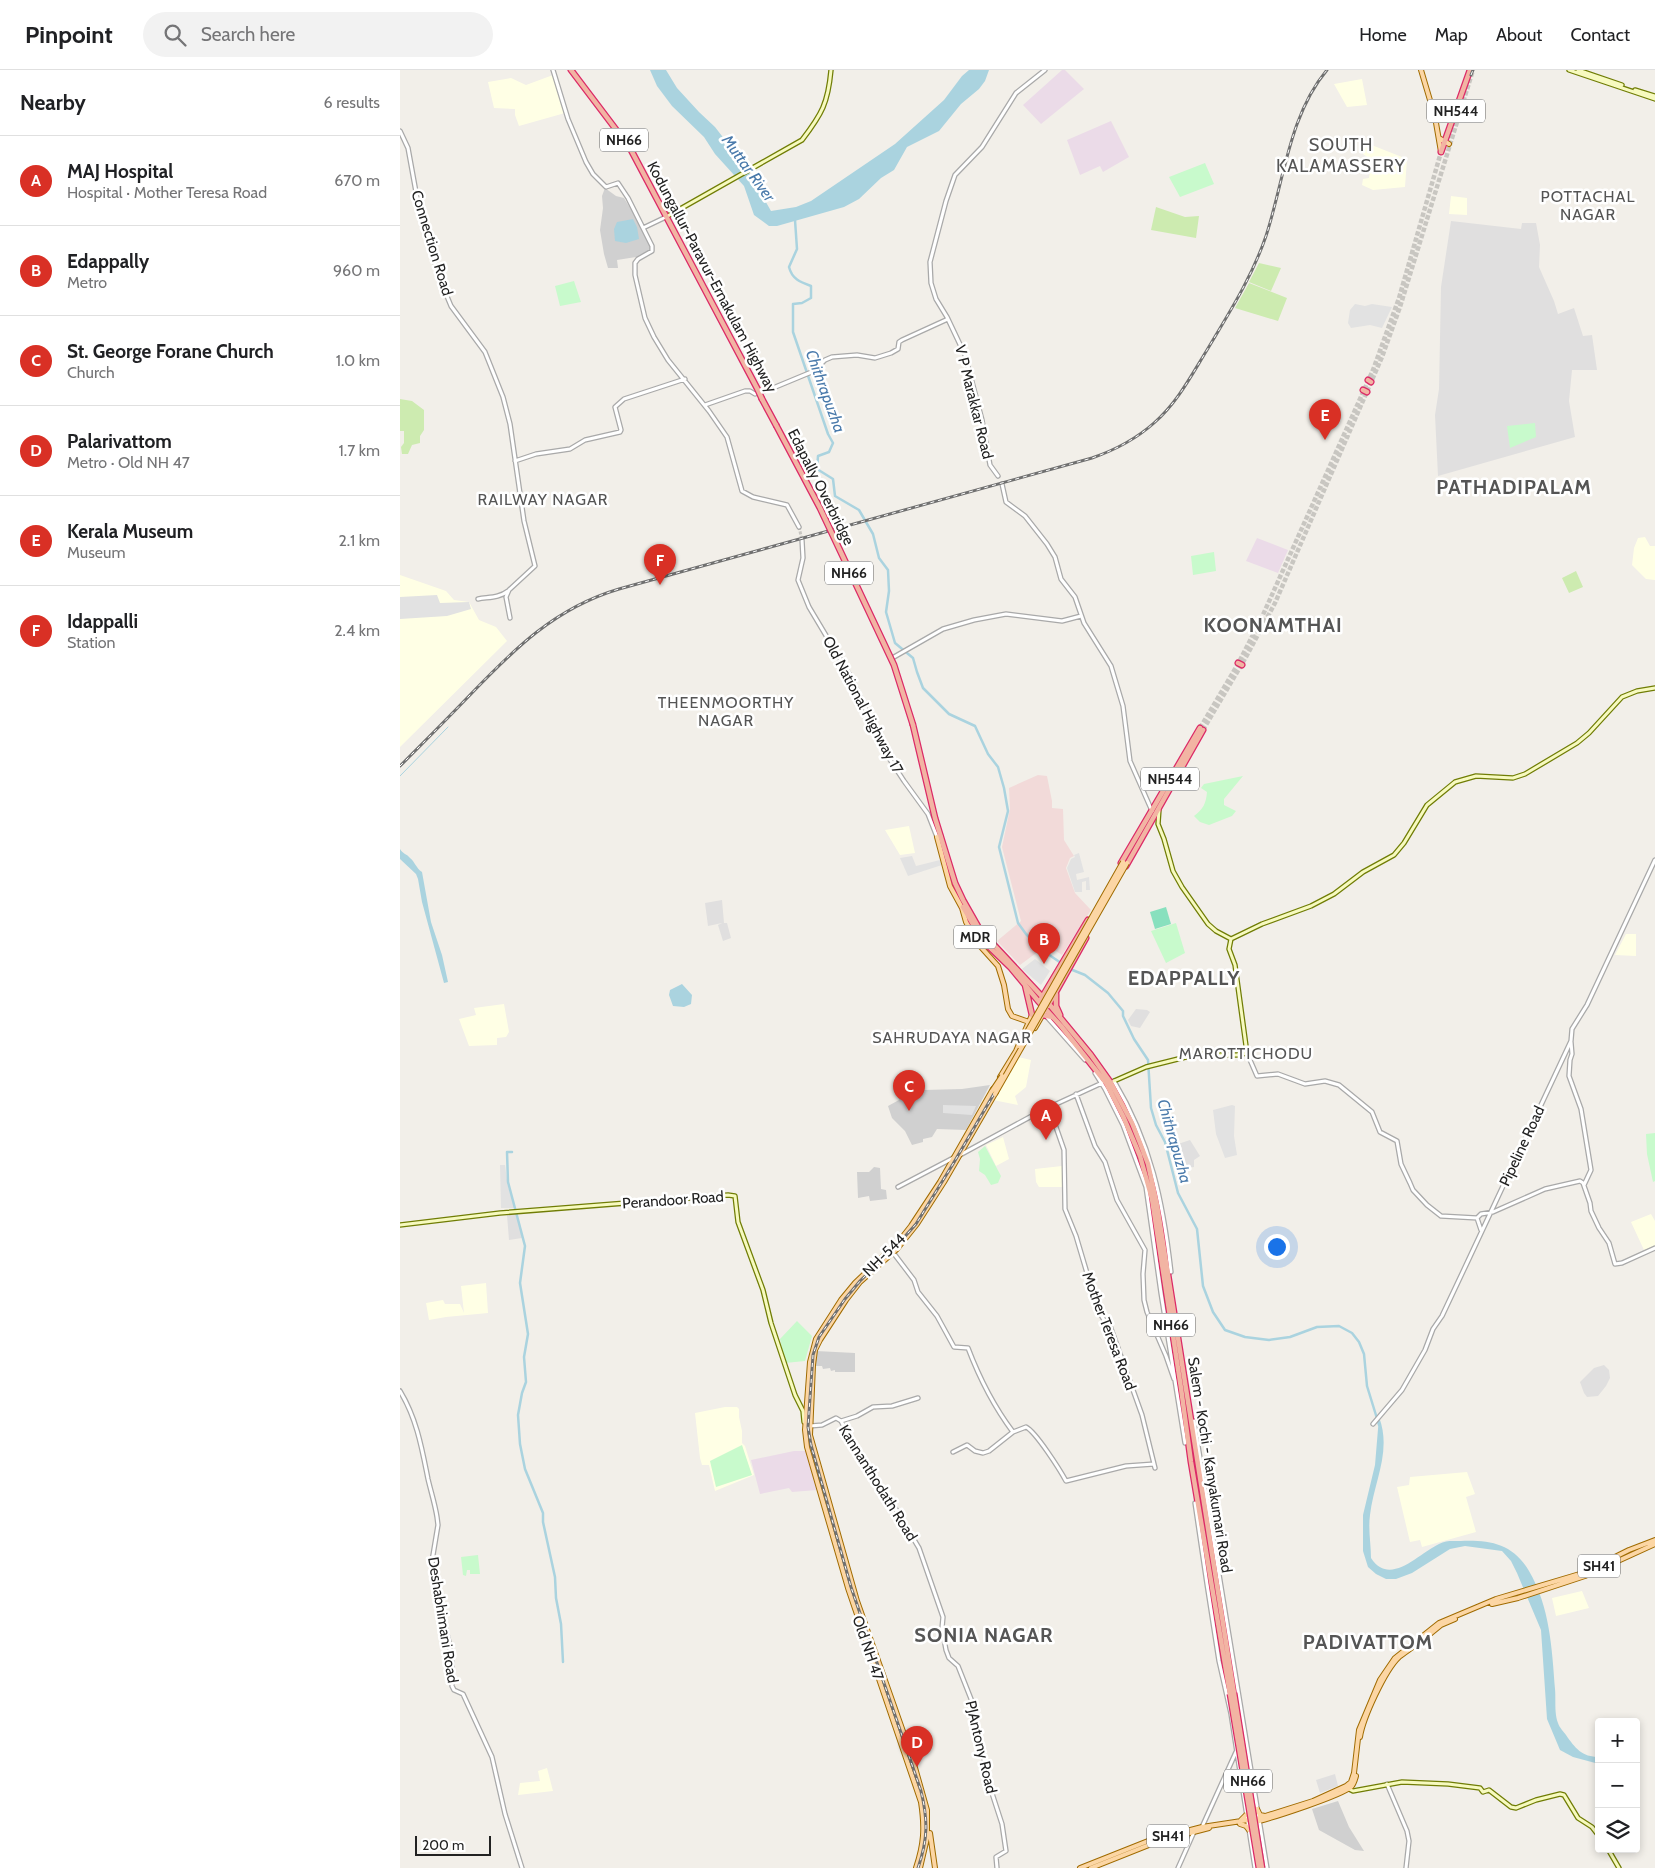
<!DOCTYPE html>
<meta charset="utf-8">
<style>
body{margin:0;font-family:Cabin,sans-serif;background:#f2f2f2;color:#202124}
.controls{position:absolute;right:15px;bottom:15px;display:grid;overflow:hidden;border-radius:5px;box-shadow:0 2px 8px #0003}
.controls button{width:45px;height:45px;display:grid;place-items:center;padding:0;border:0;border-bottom:1px solid #e0e0e0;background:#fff;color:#202124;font:25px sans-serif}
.scale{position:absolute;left:15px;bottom:12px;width:76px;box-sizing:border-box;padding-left:5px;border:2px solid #222;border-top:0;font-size:14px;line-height:18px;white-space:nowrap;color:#222;-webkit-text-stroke:4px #fff;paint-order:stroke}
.you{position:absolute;left:876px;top:1176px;width:18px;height:18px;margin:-12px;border:4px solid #fff;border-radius:50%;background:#1a73e8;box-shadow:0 0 0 8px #1a73e833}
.badge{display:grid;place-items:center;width:32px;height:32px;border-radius:50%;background:#d93025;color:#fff;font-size:16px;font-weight:700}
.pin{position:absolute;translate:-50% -41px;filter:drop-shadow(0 1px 2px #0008)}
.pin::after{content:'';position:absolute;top:26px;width:18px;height:15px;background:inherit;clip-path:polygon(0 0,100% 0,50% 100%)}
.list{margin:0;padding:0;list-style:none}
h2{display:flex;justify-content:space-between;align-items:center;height:65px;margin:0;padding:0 20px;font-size:21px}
h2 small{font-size:16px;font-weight:400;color:#757577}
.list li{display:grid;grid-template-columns:32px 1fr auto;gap:15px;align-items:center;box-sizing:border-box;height:90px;padding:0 20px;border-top:1px solid #e0e0e0}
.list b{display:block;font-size:19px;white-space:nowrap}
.list p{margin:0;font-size:16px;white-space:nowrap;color:#757577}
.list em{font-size:16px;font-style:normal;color:#757577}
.icon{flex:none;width:28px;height:28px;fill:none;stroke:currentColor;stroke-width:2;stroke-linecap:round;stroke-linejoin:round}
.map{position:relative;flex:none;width:1255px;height:1798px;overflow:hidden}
header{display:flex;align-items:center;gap:30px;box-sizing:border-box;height:70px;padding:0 25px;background:#fff;border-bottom:1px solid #e0e0e0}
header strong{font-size:24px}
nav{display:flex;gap:28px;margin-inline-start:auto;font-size:18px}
.search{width:350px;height:45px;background:#f2f2f2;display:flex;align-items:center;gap:12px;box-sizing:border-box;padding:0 18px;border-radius:28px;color:#757577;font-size:19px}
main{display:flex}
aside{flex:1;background:#fff}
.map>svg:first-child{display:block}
</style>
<header>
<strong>Pinpoint</strong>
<div class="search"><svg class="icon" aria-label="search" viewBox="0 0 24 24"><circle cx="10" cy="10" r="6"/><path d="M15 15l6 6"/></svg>Search here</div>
<nav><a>Home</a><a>Map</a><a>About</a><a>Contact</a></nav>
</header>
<main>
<aside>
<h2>Nearby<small>6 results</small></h2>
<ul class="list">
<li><span class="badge">A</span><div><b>MAJ Hospital</b><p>Hospital · Mother Teresa Road</p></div><em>670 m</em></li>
<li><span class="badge">B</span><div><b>Edappally</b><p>Metro</p></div><em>960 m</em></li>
<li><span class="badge">C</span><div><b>St. George Forane Church</b><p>Church</p></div><em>1.0 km</em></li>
<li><span class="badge">D</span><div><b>Palarivattom</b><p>Metro · Old NH 47</p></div><em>1.7 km</em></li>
<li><span class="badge">E</span><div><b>Kerala Museum</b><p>Museum</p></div><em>2.1 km</em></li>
<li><span class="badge">F</span><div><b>Idappalli</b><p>Station</p></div><em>2.4 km</em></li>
</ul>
</aside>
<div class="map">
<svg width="1255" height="1798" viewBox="0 0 1255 1798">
<rect width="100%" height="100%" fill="#f2efe9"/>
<path fill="#e0dfdf" d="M1051,151L1121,159L1122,153H1136L1140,175L1139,197L1154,231L1158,244L1174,238L1183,266L1192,265L1197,300H1172L1169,331L1175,367L1038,406L1035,345L1039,319L1041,217Z
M322,830L324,853H327L331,868L323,871L318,855L322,853L308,856L305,833Z
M736,939L747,940L750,942L740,958L731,956L728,950Z
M790,1070L800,1086L794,1090V1097L780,1099L772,1076Z
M116,1143L120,1153L122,1168L109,1170L107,1145Z
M1204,1295L1209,1300L1210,1308L1206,1316L1198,1326L1187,1327L1184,1323L1180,1312L1194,1298Z
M935,1704L938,1716L920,1723L916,1710Z"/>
<path fill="#f2dad9" d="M638,705L647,706L652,731V738L663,739L664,770L674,786L670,788L666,798L675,823L691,840L662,885L647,875L620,895L597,871L621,851L602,777L610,739L609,718Z"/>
<path fill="#ebdbe8" d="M662,0H665L684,19L641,54L623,35Z
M711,51L729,87L703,102L700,96L680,105L667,70Z
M857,468L888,480L878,503L846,491Z
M394,1381H406L417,1420L392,1422L389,1418L360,1424L351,1390Z"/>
<path fill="#ffffe5" d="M153,5L165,43L119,56L115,45V39L94,38L88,12L111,8L126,15Z
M962,9L967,35L947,37L934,14Z
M964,72L1007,89L1005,117L973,120L962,115L963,109L969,108L970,100V89L963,84Z
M1051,126L1067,128V145L1049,144Z
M1245,467L1250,476H1255V510L1246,509L1232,495L1234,478L1238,468Z
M0,505L46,521L54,530L69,532L79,550L96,557L107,571L0,677Z
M509,756L515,783L500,785L485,760Z
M1226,864H1236V886L1215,885Z
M104,934L109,962L106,967L97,968V975L69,976L59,949L76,945L74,938Z
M618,987L631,990L626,1017L615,1026L618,1035L593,1030Z
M603,1067L609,1089L596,1096L586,1075Z
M662,1096V1117H639L636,1112L635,1099Z
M1251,1144L1255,1151V1176L1244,1180L1231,1152Z
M86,1213L88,1243L46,1247L29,1250L26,1233L43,1230L45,1234H60L64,1243L61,1216Z
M325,1337H337L339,1339V1347L342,1361V1373L345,1376L354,1405L315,1421L309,1395H302L300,1388L295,1343Z
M1067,1402L1075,1424L1066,1427L1076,1462L1022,1477L1020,1470L1010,1472L997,1417L1009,1415L1010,1407Z
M1182,1521L1189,1538L1156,1546L1152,1528Z
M147,1698L153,1721L118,1725L120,1713L140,1711L138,1701Z"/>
<path fill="#d0d0d0" d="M205,118L216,126L224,128L248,167L251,180L236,187L217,190L218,198H208L204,184L200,160L203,138L202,126Z
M512,1015L524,1020L562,1019L590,1015L566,1060L537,1059L532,1067L523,1069V1072L512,1075L505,1061L492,1048L488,1036L499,1030L495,1016Z
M474,1097L480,1098L481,1119L486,1120L487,1129L470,1131L469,1126L458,1128L457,1102H469Z
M416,1281L455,1283V1302H435V1300L431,1301L430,1298L423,1299L422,1296H415Z
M938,1731L949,1757L964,1781L955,1780L919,1760L912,1739Z"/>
<path fill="#cdebb0" d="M756,137L785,147L799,146L796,168L751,160Z
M859,193L881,198L871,221L849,212Z
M849,213L887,228L878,251L835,238Z
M0,329L12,331L24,340V360L20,366V373L12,375L8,384H2L1,377L4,373V361H0Z
M1176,501L1183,517L1169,523L1162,508Z"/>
<path fill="#c8facc" d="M805,93L814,114L780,127L769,107Z
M174,211L181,232L160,236L155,216Z
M1135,353L1136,367L1110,378L1107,356Z
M814,482L816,501L793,505L791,486Z
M843,706L824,729V735L836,741L832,746L809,755L800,752L794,746C803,739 806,734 807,722L801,718L804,714Z
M776,853L785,883L766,893L751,861Z
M1255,1063V1111L1253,1112L1247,1084L1246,1064Z
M585,1076L601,1106L598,1113L591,1115L585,1105L579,1101L580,1089L578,1082Z
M397,1251L412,1266L405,1291L385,1293L380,1269Z
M342,1375L352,1405L316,1417L310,1391Z
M78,1485L80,1504H70V1500H67L66,1506L63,1505L61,1487Z"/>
<path fill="#88e0be" d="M766,837L771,854L755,859L750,842Z"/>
<path fill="#e2e2e2" d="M955,234L965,236L972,234L992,237L982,258L970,255L951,258L948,253L950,240Z
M37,525L40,533L69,532L71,539L47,546L0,549V527Z
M679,783L684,802L676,804L677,810L689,807L690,820H686V811L682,812V822H675L667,798L671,789L675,787L674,785Z
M512,786L516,796L540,790L542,795L508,806L500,788Z
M635,889L650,901L641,915L622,899Z
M543,1035L576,1036L572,1045L543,1043Z
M832,1035L835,1036L834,1066L837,1085L825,1088L816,1064L813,1040Z
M100,1095H105L108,1117L115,1138H101Z"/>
<path fill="#aad3df" d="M250,0H266L277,18L299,42L315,57L346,97L371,141L396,137L411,131L495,74L544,30L562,6L569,0H589L585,11L579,19L561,34L539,61L507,77L494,100L481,108L459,129L444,137L377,156H369L354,145L344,116L315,84L304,67L272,36L257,16Z
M233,149L237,157L239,169L226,173L215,171L214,159L217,152Z
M0,779C3,784 7,784 10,788C15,792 16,798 22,802L31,852L42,885L48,912L44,913L22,832L18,809L16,804L0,789Z
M282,914L292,925L291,934L284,937L273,936L269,925L270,920Z
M979,1347C992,1381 974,1411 970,1445C968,1459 971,1474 971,1488C990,1517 1018,1484 1039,1474C1046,1470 1053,1471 1061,1471C1091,1470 1113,1474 1129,1501C1150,1537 1152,1579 1155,1619C1156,1629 1154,1643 1158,1653C1159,1657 1164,1662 1166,1665C1175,1678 1182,1687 1199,1687V1694L1173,1687L1160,1680L1147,1649L1141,1560L1117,1503L1111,1491L1102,1481L1065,1476L1050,1479L1012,1503L996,1509H986L976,1504L968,1497L963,1481V1445L975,1395Z"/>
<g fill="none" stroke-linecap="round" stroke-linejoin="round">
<path stroke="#aad3df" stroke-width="1" d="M0,706L48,657"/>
<path stroke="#aad3df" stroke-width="2.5" d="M395,150L397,179L389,197C392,209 400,212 411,216V228L402,233L393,234V262L428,364L433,373L429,382L418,386L417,399L433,409L435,426L459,440L473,464L479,488L488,500L489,521L486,542L495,573L513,588L517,602L523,618L549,644L575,656L588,684L598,697L604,718L608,741L599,777L618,853L626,864L642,880L661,893
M670,899L685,905L708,923L723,941V946L734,969L748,990L751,1038L756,1055L765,1072L778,1123L797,1159L803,1216L813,1242L825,1260L845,1267L869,1270L890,1267L917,1257L939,1256L952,1263L959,1272L964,1284L967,1316L979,1355
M112,1082H107L108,1112L125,1176L120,1213L128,1264L124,1287L126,1312L122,1323L118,1345L120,1374L125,1399L143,1443V1452L155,1507L156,1528L161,1554L163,1592"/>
<path stroke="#c8c6c1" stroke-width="3" stroke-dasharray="3 1.5" stroke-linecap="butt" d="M399,457L402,470"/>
<path stroke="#c8c6c1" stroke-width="4.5" stroke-dasharray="4.5 2" stroke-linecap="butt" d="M800,658L838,594L862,547L973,300L999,228L1041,82
M803,660L846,587L875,533L982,287L1000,237L1073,0"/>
<g stroke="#a9a9a9" stroke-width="5.5">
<path id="tertiary" d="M153,0L168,49L186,92L193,104L206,117L218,113L228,128L243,158
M0,61L8,78L18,133L30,164L31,180L39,207L51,236L85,282L103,327L110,354L124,451L135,496L109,520L106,527L110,548
M266,147L243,158L252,176V181L238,189L235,193V205L245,248L254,267L268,290L309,341L327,367L342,421L353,427L387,435L399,457
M305,335L345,321H350L355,324L373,318L414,301L425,290L432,287L457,285L475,288L491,283L498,279L499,272L502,270L548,249
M115,391L136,384L170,379L185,370L220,362L221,360L215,337L224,329L285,309
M598,406L590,395L582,350L565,285L547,247L536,229L531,213L530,192L546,131L555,105L582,77L616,23L645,0
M602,414L606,432L625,446L647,474L655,487L661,509L675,527L684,553L711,596L723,636L730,691L752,741
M402,470L403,488L398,510L409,537L452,609L485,682L504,711L528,744L537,767
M78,529C89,527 99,528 108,521
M494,587L543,559L574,550L606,544L662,551L681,546
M646,946L685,990
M1171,972L1172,984L1170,990L1169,1006L1181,1039L1191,1100L1184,1115
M847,983L857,1006L878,1004L905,1014L925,1011L939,1015L972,1042L980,1062L997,1071L1001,1094L1010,1113L1013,1120L1027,1135L1041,1146L1077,1148L1081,1144L1093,1142L1145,1119L1180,1111L1183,1113L1190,1133L1191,1141L1199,1158L1209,1173L1215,1194L1222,1193L1255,1178
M695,1003L705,1019L723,1055L746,1117L761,1223L785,1373
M714,1011C751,1073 763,1131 771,1202
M676,1024L695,1076L705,1092L717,1130L745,1180L743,1204L744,1230L747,1242L766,1286L774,1309
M649,1037L664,1080L665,1139L676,1166L698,1240L704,1250L709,1253L742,1345L755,1398
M560,1085L641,1041L702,1013
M498,1117L555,1087
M1077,1148L1081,1160
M495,1185L514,1210L518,1222L537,1246L554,1277L568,1278C579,1307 595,1338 613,1362
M0,1321C17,1349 22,1379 28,1409C31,1422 35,1434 37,1447L38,1455L32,1491L40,1545L45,1556L49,1572L52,1594V1616L54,1620L63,1624L92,1687L105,1744L122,1798
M441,1351L457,1346L473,1337L492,1336L518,1328
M794,1351L867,1798
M973,1354L1002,1320L1025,1280L1033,1259L1042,1246L1067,1193L1171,971L1172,959L1187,935L1255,790
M410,1356L422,1355L436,1348L441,1351L463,1392L473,1409L494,1436L519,1478L543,1547L542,1558L546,1580L549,1588L558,1596L573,1634L589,1714L602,1754L606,1781L596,1787L597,1798
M553,1382L567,1375L575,1381L583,1383L589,1381L613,1362L626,1357C636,1362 660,1400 666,1411L726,1396L754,1394
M795,1433L807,1514L819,1591L831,1644L855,1798
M987,1714L1007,1761L1009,1771L1006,1798
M802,1757L836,1682
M778,1798L794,1762"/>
</g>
<g stroke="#707d05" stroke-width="5.5">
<path id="secondary" d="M1169,0L1255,29
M1178,0L1222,15
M1235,20L1255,26
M266,147L402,70C422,44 428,33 431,0
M759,740L758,754L764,769L773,801L782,817L808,854L816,861L831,869L862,854L911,836L934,824L963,802L994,785L1004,773L1027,735L1055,712L1076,706L1113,708L1125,704L1177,673L1189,663L1222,627L1237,621L1255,618
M714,1011L746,997L790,986L804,984L810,985H837L847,983L835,895L829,879L831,869
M0,1155L100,1143L328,1125L335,1126L338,1152L363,1220L371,1253L395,1325L403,1341L404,1352
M949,1719L953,1721L1002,1712L1048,1714L1080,1718L1083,1722L1089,1720L1111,1737L1116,1738L1136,1730L1160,1724L1164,1725L1178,1748L1192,1757L1199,1766
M1208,1779L1219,1798"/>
</g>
<g stroke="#a06b00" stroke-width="6">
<path id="primary" d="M1021,0L1035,47L1041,82
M1039,68L1049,74
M541,767H537L550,816L562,838L566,852L580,876L598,896L604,915L608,939L612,946L629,952
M635,958L646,939
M600,1007L616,981L632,945
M1092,1534L1118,1528L1185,1506L1255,1474
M1030,1564L1041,1555L1055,1549
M960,1667C963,1648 985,1600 999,1587C1005,1582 1012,1578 1018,1573
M857,1739L860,1745L865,1746
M859,1748L913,1731L946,1716L951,1712L954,1703L959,1660L980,1610L995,1588L1039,1553L1096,1529L1183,1503L1229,1480L1255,1470
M841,1750L847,1744
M859,1751C875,1747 940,1726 951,1717C954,1714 955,1710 956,1706
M840,1754L846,1756L849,1760
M530,1763L535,1798
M516,1798C524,1774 525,1758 521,1732L448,1518L407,1377L405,1360L410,1292L416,1269L441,1230L455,1213L500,1170L511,1156L540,1112L593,1019
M520,1798L527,1768V1740L512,1687L457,1531L410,1365L413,1295L415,1280L420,1270L446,1230L460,1212L497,1179L517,1154L544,1112L596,1022
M680,1798L748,1771L802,1757L848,1750
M691,1798L759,1771L809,1758"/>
</g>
<g stroke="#dc2a67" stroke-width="7">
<path id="trunk" d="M171,0L230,78L358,320
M1041,82L1070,0
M968,310L971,312
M963,320L967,322
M362,329L376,355
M838,593L842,595
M513,655L535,748L555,813L563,830L580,860L649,934L691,985L711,1013L732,1053L740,1073L748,1094L757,1135L834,1623
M721,793L800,658
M726,796L803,660
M563,837L582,870L611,898L639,932L661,956L706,1013L723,1046L740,1086L752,1129L781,1318L791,1392L830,1624
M625,915L632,945
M656,924V936L660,945
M641,929L688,850
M648,936L686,868
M643,945L652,947"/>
</g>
<use href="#tertiary" stroke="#fff" stroke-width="3"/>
<use href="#secondary" stroke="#f7fabf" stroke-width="3"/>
<use href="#primary" stroke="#fcd6a4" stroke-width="4"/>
<use href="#trunk" stroke="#f2b4a3" stroke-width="4.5"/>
<g stroke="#707070" stroke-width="3">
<path id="rail" d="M1071,5L1073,0
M0,696C23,673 46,650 69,626C114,579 155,538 219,519L692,388C715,380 736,369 754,353C777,333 791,306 807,280C829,243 852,207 866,166C884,111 889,45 927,0
M518,1798C528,1769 528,1750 521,1721L451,1517L411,1375L408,1357L413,1285L419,1267L445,1229L460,1211L500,1172L516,1154L553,1094L665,902"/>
</g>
<use href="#rail" stroke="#fff" stroke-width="1" stroke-dasharray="4" stroke-linecap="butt"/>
<g stroke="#a06b00" stroke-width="6" stroke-linecap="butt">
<path id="primary-bridge" d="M619,976L723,792
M592,1021L602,1006
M595,1024L727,793"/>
</g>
<g stroke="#dc2a67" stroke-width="7" stroke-linecap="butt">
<path id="trunk-bridge" d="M358,320L362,329
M376,355L420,438L494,595L513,655
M834,1623L862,1798
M830,1624L859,1798"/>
</g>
<use href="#primary-bridge" stroke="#fcd6a4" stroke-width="4"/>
<use href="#trunk-bridge" stroke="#f2b4a3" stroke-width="4.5"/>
</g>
<g text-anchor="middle" stroke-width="5" stroke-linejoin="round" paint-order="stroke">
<g fill="#fff" stroke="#646464" stroke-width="1">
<rect x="1027" y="29.5" width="58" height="23" rx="4"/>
<rect x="200" y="58.5" width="48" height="23" rx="4"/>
<rect x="425" y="491.5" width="48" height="23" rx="4"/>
<rect x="741" y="697.5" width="58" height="23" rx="4"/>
<rect x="554" y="855.5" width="42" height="23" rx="4"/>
<rect x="747" y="1243.5" width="48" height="23" rx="4"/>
<rect x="1178" y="1484.5" width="42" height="23" rx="4"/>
<rect x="824" y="1699.5" width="48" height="23" rx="4"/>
<rect x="747" y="1754.5" width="42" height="23" rx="4"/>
</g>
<g font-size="14" font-weight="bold" fill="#222">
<text x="1056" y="46">NH544</text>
<text x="224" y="75">NH66</text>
<text x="449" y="508">NH66</text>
<text x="770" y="714">NH544</text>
<text x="575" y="872">MDR</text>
<text x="771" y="1260">NH66</text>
<text x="1199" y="1501">SH41</text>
<text x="848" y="1716">NH66</text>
<text x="768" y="1771">SH41</text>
</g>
<g font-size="15" fill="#222" stroke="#fff">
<text transform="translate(32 173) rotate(73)" y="5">Connection Road</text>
<text transform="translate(312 207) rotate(62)" y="5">Kodungallur-Paravur-Ernakulam Highway</text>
<text transform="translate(574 332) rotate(76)" y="5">V P Marakkar Road</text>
<text transform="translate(421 417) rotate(63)" y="5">Edapally Overbridge</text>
<text transform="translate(463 635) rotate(62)" y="5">Old National Highway 17</text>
<text transform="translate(1122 1076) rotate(-65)" y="5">Pipeline Road</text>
<text transform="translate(273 1130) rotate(-4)" y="5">Perandoor Road</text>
<text transform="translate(484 1185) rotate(-45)" y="5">NH-544</text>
<text transform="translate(709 1261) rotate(69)" y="5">Mother Teresa Road</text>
<text transform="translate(810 1395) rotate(81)" y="5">Salem - Kochi - Kanyakumari Road</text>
<text transform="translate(478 1413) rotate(58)" y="5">Kannanthodath Road</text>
<text transform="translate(43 1550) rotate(81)" y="5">Deshabhimani Road</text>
<text transform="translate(468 1578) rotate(71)" y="5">Old NH 47</text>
<text transform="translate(581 1677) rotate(77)" y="5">PJAntony Road</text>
</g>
<g font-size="16" font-style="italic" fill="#4a7aab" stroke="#fff">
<text transform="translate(349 98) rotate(54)" y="6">Muttar River</text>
<text transform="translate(426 321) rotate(70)" y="6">Chithrapuzha</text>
<text transform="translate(775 1071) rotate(74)" y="6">Chithrapuzha</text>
</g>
<g font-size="16" letter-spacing="1" fill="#555" stroke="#fff">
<text x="1188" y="132">POTTACHAL<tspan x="1188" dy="18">NAGAR</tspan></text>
<text x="143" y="435">RAILWAY NAGAR</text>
<text x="326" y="638">THEENMOORTHY<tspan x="326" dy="18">NAGAR</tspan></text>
<text x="552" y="973">SAHRUDAYA NAGAR</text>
<text x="846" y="989">MAROTTICHODU</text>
</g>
<g font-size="18" letter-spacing="1" fill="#555" stroke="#fff">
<text x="941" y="81">SOUTH<tspan x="941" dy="21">KALAMASSERY</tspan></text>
</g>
<g font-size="20" font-weight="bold" letter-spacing="1" fill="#555" stroke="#fff">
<text x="1114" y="424">PATHADIPALAM</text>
<text x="873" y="562">KOONAMTHAI</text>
<text x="784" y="915">EDAPPALLY</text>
<text x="584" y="1572">SONIA NAGAR</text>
<text x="968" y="1579">PADIVATTOM</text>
</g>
</g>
</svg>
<div class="controls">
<button>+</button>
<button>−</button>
<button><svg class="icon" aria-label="layers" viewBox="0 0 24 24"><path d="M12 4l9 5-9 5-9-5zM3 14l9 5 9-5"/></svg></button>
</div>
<div class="scale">200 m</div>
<div class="you"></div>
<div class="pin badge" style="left:646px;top:1070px">A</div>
<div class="pin badge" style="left:644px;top:894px">B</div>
<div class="pin badge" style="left:509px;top:1041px">C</div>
<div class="pin badge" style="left:517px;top:1697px">D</div>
<div class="pin badge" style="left:925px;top:370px">E</div>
<div class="pin badge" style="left:260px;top:515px">F</div>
</div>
</main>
